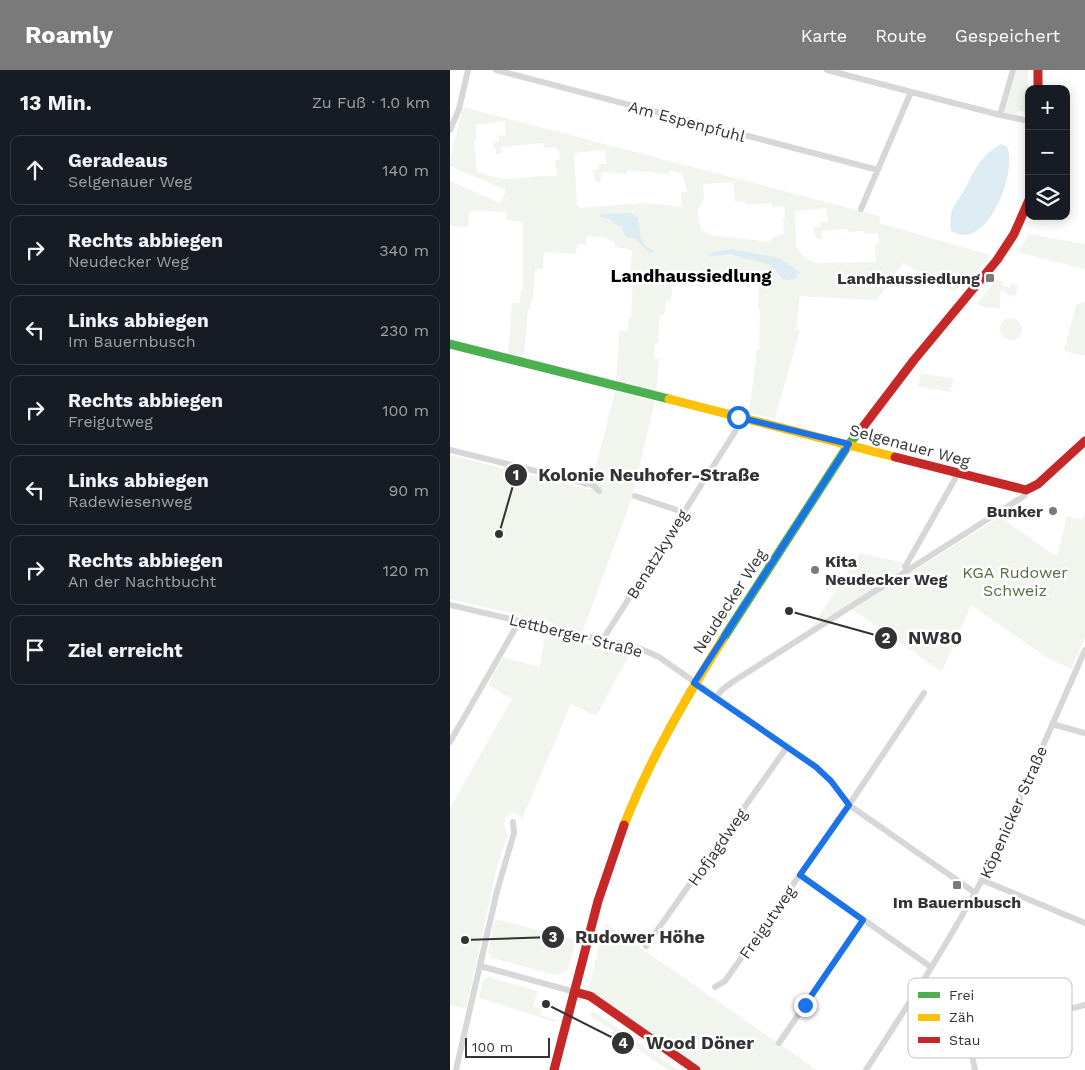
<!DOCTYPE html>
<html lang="de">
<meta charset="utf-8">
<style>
body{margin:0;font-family:"Work Sans",sans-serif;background:#20242c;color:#f1f3f6}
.controls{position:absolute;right:15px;top:15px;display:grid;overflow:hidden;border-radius:10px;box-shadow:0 2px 12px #0003}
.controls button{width:45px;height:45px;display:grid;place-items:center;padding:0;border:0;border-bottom:1px solid #363941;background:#171b24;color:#f1f3f6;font:25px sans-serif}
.scale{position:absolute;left:15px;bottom:12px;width:85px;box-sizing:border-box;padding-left:5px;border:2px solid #333;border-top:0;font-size:14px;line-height:18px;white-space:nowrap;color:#333;-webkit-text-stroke:4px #fff;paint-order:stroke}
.stop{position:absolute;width:15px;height:15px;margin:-11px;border:4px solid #1a73e8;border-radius:50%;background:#fff}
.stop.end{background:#1a73e8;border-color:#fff;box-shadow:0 1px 5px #0008}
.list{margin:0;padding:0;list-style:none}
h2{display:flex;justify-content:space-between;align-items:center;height:65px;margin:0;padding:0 20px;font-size:21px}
h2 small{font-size:16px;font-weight:400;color:#9ea1a6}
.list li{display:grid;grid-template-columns:32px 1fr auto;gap:15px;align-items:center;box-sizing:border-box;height:70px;margin:0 10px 10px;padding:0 10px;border:1px solid #363941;border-radius:10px}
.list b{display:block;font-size:19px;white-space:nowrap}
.list p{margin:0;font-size:16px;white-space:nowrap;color:#9ea1a6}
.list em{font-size:16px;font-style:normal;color:#9ea1a6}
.icon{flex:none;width:28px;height:28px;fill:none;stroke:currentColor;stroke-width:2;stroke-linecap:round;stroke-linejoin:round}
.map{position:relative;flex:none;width:635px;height:1000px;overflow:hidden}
header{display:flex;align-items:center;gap:30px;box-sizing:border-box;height:70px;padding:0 25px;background:#7a7a7a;color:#fff}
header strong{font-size:24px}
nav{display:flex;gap:28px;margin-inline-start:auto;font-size:18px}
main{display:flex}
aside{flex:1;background:#171b24}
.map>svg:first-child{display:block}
</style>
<header>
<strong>Roamly</strong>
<nav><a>Karte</a><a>Route</a><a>Gespeichert</a></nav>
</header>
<main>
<aside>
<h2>13 Min.<small>Zu Fuß · 1.0 km</small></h2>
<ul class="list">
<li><svg class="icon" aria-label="ahead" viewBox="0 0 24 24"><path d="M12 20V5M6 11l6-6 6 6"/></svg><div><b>Geradeaus</b><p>Selgenauer Weg</p></div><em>140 m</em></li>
<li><svg class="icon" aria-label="right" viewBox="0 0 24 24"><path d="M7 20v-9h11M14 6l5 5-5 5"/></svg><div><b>Rechts abbiegen</b><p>Neudecker Weg</p></div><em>340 m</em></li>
<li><svg class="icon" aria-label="left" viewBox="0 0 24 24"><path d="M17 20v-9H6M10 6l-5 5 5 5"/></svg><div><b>Links abbiegen</b><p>Im Bauernbusch</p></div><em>230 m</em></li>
<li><svg class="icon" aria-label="right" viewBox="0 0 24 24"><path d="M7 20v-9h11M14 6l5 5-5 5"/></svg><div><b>Rechts abbiegen</b><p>Freigutweg</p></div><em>100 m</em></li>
<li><svg class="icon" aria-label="left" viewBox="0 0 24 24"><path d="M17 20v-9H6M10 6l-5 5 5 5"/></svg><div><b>Links abbiegen</b><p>Radewiesenweg</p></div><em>90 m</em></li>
<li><svg class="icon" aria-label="right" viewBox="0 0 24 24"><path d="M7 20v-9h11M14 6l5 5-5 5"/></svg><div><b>Rechts abbiegen</b><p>An der Nachtbucht</p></div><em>120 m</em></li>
<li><svg class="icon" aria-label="arrive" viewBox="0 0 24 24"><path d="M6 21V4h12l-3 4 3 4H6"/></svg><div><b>Ziel erreicht</b></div></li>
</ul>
</aside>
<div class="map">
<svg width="635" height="1000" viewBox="0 0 635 1000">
<rect width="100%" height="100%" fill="#fff"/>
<path fill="#f1f5ed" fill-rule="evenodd" d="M565,0H578V36L576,42L568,40L567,46L554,43L553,41Z
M13,37L430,146L429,153L540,185L517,214L514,212L504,222L453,193L427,230L350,226L346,259L350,261L325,348L299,343L307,280H309L310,238L308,237L309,212L282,209V205L264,204L263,206L254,205L253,218L249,216L223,215L220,231H216L214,245H210L208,273H205L204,289H209L207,315L203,321L166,313L169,261H178L179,248H181L183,206L180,205L182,180L165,177V173L154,167L137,166L136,175L127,174L126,184L94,182L93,199H85L83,230H81L80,239H78L74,289L58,284L62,233H70L71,220H73V152L56,150L57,142L25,140L19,143L18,157L0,156V111L50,133L56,120L0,96V88ZM55,51L56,65L49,66V71L43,72V77L46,78V84L52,83L51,77L93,73L94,78L105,77L109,81L110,89L105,90L107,106C92,105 77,108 63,109C50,109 39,106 27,102L24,72L26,69V55ZM155,80L156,94H149V99L143,100L146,112L151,111V102L177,104V100L219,104V100L232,104L237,122H231L232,137L194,133L130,138L127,135L124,83ZM283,112L285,132L295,131V135L321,133L322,137L334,136L335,147L333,148L334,164L323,167L320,172L259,165L251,159L247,143L254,128L253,114ZM376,138L378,151L370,152V157L363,158L367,169H372V161L397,159L398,162L414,161V164L428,163L429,173L425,174L426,192L364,193L357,189L349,182L346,174L345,141Z
M579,164L635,174V199L568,182Z
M546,210L553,211L552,215L560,217L561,213L567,215L568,217L566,225L563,227L558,225L554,221L550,222V238L549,239L529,236L527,234Z
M635,231V286L614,281L626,235Z
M550 259a11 11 0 1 1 22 0a11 11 0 1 1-22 0Z
M471,303L504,309L500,322L468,316Z
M165,321L205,331L182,428L132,563L99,552L0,529V385L140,420Z
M635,442V567L621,599L596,587L521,535L492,602L402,539L550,447L607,487L617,446L633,450Z
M410,483L454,493L448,503L400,533L399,532L398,535L362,557Z
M96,564L180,584L146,646L121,634L71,751V746L63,743L56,747L54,753L57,766L46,801L16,939L0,935V738L62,629L38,615L53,587L89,597Z
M45,849L126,870L118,900L107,905L42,888L38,882Z
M155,853L367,1000H252L138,921Z
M38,907L88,921L83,936L92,939L91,945L106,950L105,952L29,928L33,910Z
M143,941L228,1000H218L169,966L170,965L140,946Z"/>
<path fill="#ddebf3" d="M551,74L557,76C567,99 543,167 512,165C508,165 505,162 501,161C498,135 508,134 518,113C527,95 533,85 551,74Z
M174,143H181L188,148C191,161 188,173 203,180L202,183L196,180L185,168H177L173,162L172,157L164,154L162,150L150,147L151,144Z
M282,179L329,188C337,191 341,198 350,202L349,204L344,209L337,210L331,207L321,195L279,184L259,187L258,183Z"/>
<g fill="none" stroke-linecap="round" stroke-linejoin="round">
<path stroke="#d7d7d7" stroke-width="6" d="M46,0L428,100
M377,0L550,45L579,51
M550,45L563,0
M0,60L9,39L18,0
M411,139L461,22
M0,380L143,415L149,421
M185,426L233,442
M457,501L455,497L505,409L506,403
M0,535L191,579L209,587L366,697L381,711L399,735L524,822
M154,570L155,566L290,354L291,348
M265,628L273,619L284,611L571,428L575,425L576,420
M602,654L635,663
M0,672L66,557L67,551
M350,805L481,897
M532,810L635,853
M196,876L337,677
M30,896L125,922
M265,917L275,911L399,735L474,623
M329,973L413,850
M6,1000L47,821L64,763L63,752
M416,1000C462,929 508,858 546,783L635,580
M525,1000L519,971L524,964L635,935"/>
<path stroke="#4caf50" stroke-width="9" d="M0,274L219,329
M273,569L399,374L413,357"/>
<path stroke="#ffc107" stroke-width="9" d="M219,329L445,387
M174,755C200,689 235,629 273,569"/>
<path stroke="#c62828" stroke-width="9" d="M588,0V19
M413,357L464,290L547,190L564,164L579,130
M445,387L576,420L588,414L635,371
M125,922L140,926L246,1000
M104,1000L148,831L174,755"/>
</g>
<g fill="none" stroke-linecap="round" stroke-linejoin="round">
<path stroke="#1a73e8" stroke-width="6" d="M288,347L399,374L244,613L366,697L381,711L399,735L350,805L413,850L355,935"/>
</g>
<g fill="#7a7a7a" stroke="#fff" stroke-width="2">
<rect x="535" y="203" width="10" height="10" rx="2.5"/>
<circle cx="603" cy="441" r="5"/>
<circle cx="365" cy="500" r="5"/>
<rect x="502" y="810" width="10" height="10" rx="2.5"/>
</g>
<g text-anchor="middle" stroke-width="5" stroke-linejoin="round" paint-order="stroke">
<g font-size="16" fill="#333" stroke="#fff">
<text transform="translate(237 51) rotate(15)" y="6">Am Espenpfuhl</text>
<text transform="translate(460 375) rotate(15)" y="6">Selgenauer Weg</text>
<text transform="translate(207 484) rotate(-58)" y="6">Benatzkyweg</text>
<text transform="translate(279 531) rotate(-57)" y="6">Neudecker Weg</text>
<text transform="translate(126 565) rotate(14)" y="6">Lettberger Straße</text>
<text transform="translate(563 742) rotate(-66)" y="6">Köpenicker Straße</text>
<text transform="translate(267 777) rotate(-55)" y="6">Hofjagdweg</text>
<text transform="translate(317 852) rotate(-55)" y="6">Freigutweg</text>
</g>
<g font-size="16" font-weight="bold" fill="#333" stroke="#fff" text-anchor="end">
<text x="530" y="214">Landhaussiedlung</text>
<text x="593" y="447">Bunker</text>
<text x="375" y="497" text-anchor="start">Kita<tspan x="375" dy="18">Neudecker Weg</tspan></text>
<text x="507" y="838" text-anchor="middle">Im Bauernbusch</text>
</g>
<g font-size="16" fill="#56703f" stroke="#fff">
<text x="565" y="508">KGA Rudower<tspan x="565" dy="18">Schweiz</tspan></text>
</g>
<g font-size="18" font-weight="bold" fill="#000" stroke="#fff">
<text x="241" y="212">Landhaussiedlung</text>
</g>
</g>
<rect x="458" y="908" width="164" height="80" rx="8" fill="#fff" stroke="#c2c2c2" stroke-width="1"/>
<rect x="468" y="922" width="22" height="6" fill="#4caf50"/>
<rect x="468" y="944" width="22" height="7" fill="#ffc107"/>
<rect x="468" y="967" width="22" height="6" fill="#c62828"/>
<g font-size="14" fill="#333">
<text x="499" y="930">Frei</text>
<text x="499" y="952">Zäh</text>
<text x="499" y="975">Stau</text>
</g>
<path fill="none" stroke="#333" stroke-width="2" d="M49 464L66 405M339 541L436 568M15 870L103 867M96 934L173 973"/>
<g fill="#333" stroke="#fff" stroke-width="2">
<circle cx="49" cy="464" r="5"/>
<circle cx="339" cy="541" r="5"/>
<circle cx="15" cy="870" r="5"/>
<circle cx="96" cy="934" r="5"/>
<circle cx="66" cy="405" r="12"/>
<circle cx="436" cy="568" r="12"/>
<circle cx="103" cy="867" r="12"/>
<circle cx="173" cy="973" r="12"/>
</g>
<g font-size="15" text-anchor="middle" font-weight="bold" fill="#fff">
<text x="66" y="410">1</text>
<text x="436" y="573">2</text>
<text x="103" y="872">3</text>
<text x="173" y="978">4</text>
</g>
<g font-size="18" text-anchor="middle" font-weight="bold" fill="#333" stroke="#fff" stroke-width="5" stroke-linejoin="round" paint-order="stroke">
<text x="199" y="411">Kolonie Neuhofer-Straße</text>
<text x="485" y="574">NW80</text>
<text x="190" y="873">Rudower Höhe</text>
<text x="250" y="979">Wood Döner</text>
</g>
</svg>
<div class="controls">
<button>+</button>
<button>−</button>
<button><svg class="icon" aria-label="layers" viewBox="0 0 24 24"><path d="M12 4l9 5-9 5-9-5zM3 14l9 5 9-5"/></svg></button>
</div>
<div class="scale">100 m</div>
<div class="stop" style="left:288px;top:347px"></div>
<div class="stop end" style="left:355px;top:935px"></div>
</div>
</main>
